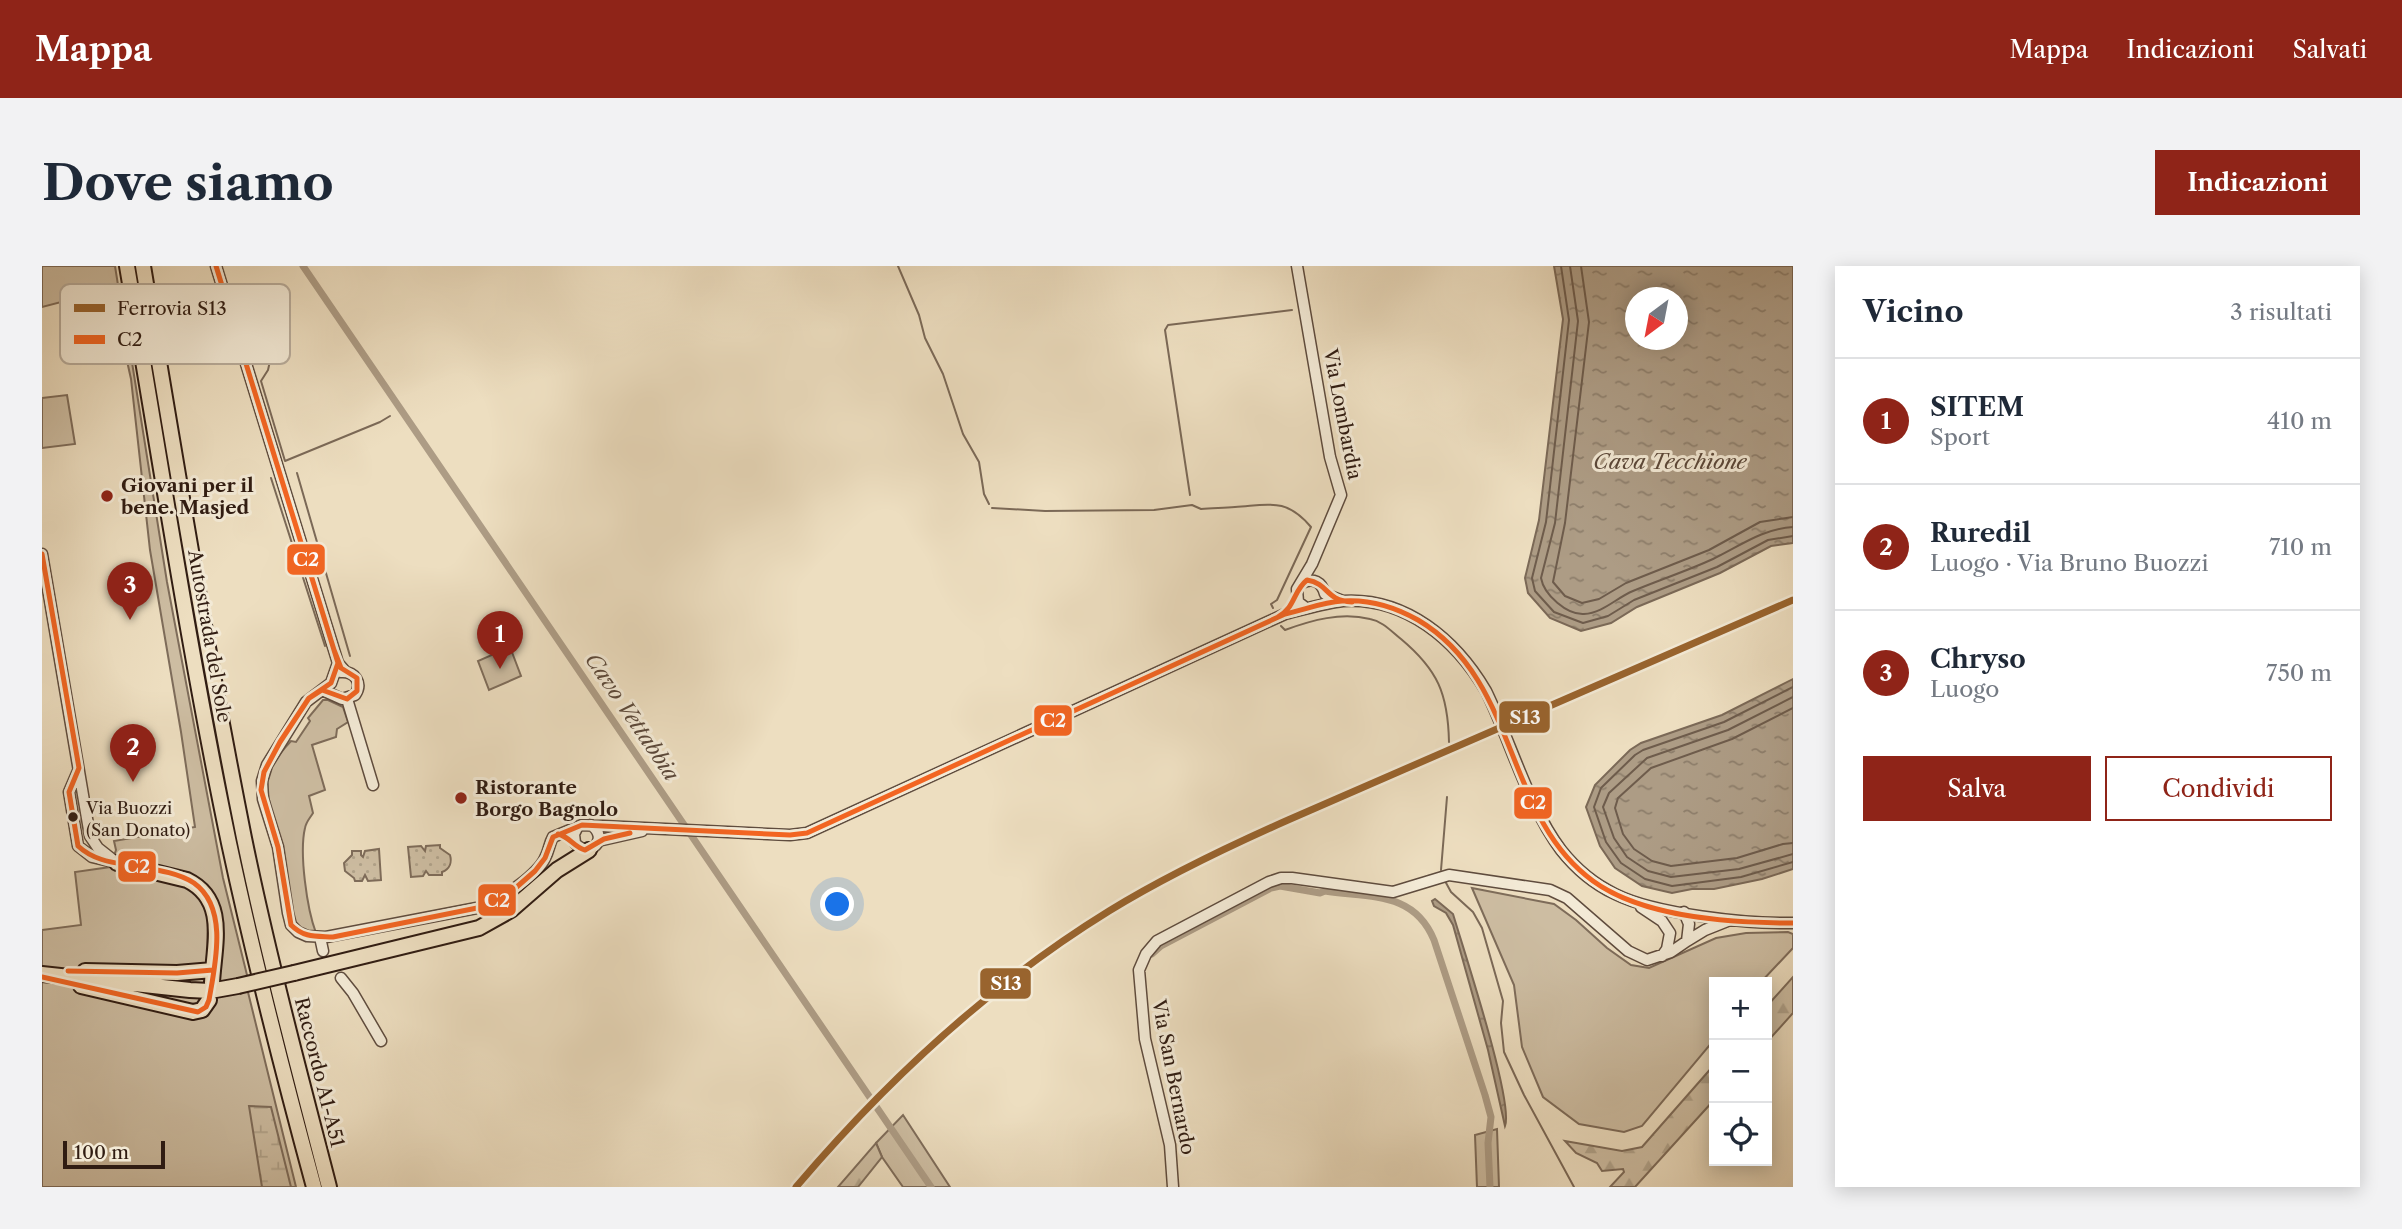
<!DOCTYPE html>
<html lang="it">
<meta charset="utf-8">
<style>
body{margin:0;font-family:"Libre Caslon Text",serif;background:#f2f2f3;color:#1f2937}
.controls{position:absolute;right:21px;bottom:21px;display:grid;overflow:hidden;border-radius:0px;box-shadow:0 4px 18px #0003}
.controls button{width:63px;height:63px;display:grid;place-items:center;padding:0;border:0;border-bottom:2px solid #e0e1e3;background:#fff;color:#1f2937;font:35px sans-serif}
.compass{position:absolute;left:1583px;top:21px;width:63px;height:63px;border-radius:50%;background:#fff;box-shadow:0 4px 18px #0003;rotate:212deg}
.scale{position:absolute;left:21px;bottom:18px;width:102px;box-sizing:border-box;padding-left:7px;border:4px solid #301c12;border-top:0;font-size:19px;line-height:24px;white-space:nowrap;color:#301c12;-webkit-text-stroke:5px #f3ead6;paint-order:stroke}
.you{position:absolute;left:796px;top:639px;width:24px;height:24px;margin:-18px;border:5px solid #fff;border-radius:50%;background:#1a73e8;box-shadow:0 0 0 10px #1a73e833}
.badge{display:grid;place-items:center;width:46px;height:46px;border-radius:50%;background:#8f2418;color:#fff;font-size:23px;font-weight:700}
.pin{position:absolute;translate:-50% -58px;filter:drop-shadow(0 2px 4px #0008)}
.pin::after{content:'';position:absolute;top:37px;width:24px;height:21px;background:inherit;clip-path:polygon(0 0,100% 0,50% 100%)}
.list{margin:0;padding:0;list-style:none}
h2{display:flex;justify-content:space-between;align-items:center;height:91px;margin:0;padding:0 28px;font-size:30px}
h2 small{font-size:23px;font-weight:400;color:#747a83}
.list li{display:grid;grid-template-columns:46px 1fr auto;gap:21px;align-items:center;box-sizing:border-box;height:126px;padding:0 28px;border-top:2px solid #e0e1e3}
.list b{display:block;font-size:26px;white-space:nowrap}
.list p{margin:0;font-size:23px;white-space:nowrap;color:#747a83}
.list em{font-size:23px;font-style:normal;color:#747a83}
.actions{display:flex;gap:14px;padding:21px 28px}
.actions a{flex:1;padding:16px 0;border:2px solid #8f2418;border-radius:0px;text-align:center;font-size:24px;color:#8f2418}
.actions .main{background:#8f2418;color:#fff}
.icon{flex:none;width:38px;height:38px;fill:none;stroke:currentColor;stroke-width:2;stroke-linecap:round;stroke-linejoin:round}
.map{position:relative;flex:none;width:1751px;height:921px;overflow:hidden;border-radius:0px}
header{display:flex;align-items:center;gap:42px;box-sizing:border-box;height:98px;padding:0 35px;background:#8f2418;color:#fff}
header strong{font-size:33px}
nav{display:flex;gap:38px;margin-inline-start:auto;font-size:24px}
.intro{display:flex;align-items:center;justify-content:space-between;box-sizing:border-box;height:168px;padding:0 42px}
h1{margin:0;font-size:49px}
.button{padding:18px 32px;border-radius:0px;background:#8f2418;color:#fff;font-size:24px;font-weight:700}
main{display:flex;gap:42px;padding:0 42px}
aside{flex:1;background:#fff;border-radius:0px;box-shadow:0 4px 18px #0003}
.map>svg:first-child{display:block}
</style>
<header>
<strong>Mappa</strong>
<nav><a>Mappa</a><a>Indicazioni</a><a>Salvati</a></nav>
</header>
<div class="intro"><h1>Dove siamo</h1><a class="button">Indicazioni</a></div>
<main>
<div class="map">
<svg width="1751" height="921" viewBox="0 0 1751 921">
<defs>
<pattern id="forest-firs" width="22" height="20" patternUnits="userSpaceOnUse" patternTransform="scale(1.75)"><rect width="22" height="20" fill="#cdbda2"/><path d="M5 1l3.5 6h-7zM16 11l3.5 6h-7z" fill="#b0a28a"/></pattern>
<pattern id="wetland-marsh" width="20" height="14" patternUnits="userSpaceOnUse" patternTransform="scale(1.75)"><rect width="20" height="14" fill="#cdbda2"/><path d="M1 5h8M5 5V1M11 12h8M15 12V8" fill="none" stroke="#b0a28a"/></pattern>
<pattern id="park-dots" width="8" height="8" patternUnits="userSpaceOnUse" patternTransform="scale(1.75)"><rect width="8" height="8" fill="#cdbda2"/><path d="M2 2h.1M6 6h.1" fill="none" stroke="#b0a28a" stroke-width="1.8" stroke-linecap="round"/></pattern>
<pattern id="water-ripples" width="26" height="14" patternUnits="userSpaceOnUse" patternTransform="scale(1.75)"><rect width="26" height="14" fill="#ad9c85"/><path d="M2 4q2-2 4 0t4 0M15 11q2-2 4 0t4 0" fill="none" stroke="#8d7e6b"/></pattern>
</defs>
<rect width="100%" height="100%" fill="#eddec0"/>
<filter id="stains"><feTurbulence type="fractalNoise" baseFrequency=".00286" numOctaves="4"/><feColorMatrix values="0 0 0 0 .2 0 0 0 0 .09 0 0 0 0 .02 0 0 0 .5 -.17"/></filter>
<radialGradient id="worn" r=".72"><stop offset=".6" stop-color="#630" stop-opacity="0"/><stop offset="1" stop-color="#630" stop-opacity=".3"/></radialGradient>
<path fill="#cdbda2" stroke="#7e6c5a" stroke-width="2" d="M0,0H73L76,19L74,21H78L125,316L181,612L206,713L203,714L254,921H0V664L39,659L33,606L68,601L74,584L72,575L153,561L139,466L108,284L89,113L69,23L0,41Z
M25,129L33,178L0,182V132Z
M468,381L479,410L447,424L436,395Z
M281,434H286L301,441L306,456L295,463L294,471L270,479L283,524L267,530L271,547C268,552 264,556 263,562C257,587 265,643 274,667L259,663L252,654L225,524C225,502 235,490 249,475L254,476L268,455L266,452Z
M1430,622L1512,638L1534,654L1565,682L1589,699L1607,702L1674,672L1704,667L1746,666L1751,668V682L1719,716H1672V774L1600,860L1582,866L1537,858L1501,831L1480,781L1472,719Z
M861,849L908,921H861L840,891L834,877Z
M1455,863L1457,921H1435L1433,869Z"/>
<path fill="url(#forest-firs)" stroke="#7e6c5a" stroke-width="2" d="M1751,711V747L1725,776V740Z
M1672,799V834L1593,921H1568L1582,906L1581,903L1560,905L1555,897L1534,887L1523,875L1580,885L1600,881Z
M834,877L840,891L816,921H796Z"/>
<path fill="url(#wetland-marsh)" stroke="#7e6c5a" stroke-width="2" d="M207,840L229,841L249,921H220Z"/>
<path fill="url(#park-dots)" stroke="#7e6c5a" stroke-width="2" d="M398,579V582L408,589C410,596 408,603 400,606V609H387L384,605L381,610L369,611L366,581L379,580L383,585L384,580Z
M337,583L339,614L326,615L323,609L320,615H313L312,612L303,605L302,597L310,589V585H319V589L321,591L323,585Z"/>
<path fill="url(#water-ripples)" stroke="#7b6957" stroke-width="2" fill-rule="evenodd" d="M1512,0H1751V277L1729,280L1678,307L1595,341L1569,357L1539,365L1508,352L1486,327L1483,312L1497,254L1521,53ZM1594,32H1636V74H1594Z
M1751,413V603L1720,613L1672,623H1650L1630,627L1600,620L1573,602L1558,580L1544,541L1553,519L1588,484L1599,477L1680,449Z
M1393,633L1411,648C1421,682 1472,836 1463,860L1446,784L1411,659L1404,647L1392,640L1390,635Z"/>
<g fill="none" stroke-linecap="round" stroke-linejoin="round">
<path stroke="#6e5c4c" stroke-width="2" d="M1519,0L1527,54L1504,256L1490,312L1493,325L1512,346L1541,357L1566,350L1592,334L1675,301L1726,274L1751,270
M1528,0L1536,55L1513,257L1499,312C1502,329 1525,349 1542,348C1561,347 1574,332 1591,325C1617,314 1645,305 1671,293C1698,280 1720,263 1751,261
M1539,0L1547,56L1523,257L1511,316L1523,330L1540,337L1557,333L1584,317L1667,284L1718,256L1751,251
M1751,421L1682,456L1601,484L1593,489L1559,522L1552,541L1564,576L1579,597L1603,613L1630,620L1699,611L1751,596
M1751,431L1686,464L1605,492L1567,527L1561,541L1572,572L1585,591L1606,605L1629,611L1697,603L1751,588
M1751,442L1690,473L1609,502L1576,532L1573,542L1581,568L1592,583L1610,595L1629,600L1695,592L1741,578L1751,577"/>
<path stroke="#7b6957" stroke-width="2" d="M856,0L877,49L883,72L901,108L921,168L937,196L942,228L947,238
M228,95L226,104L219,115L243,195L338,156L348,150
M255,207L308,390
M229,212L283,380
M1148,229L1123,64L1126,59L1250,44
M950,242L1003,245L1112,244L1150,239L1159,243C1170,242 1181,242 1193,241C1226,239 1244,231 1269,261L1235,334L1229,338L1231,342
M1239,360L1243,364C1270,354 1299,346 1328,353C1340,355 1349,365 1359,373C1396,404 1406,428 1407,476
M1399,604L1405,531
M1403,615L1409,626L1431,646L1440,662L1461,735L1459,757L1462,786L1482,829L1532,921"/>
<path stroke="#ad9c85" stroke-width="7" d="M261,0L889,921
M1110,688L1119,680L1229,622L1238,620L1278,627L1283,625C1328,632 1372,625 1392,674L1443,829L1449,851L1446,877L1448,921"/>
<g stroke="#5f4c3e" stroke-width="13">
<path id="minor" d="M174,0L296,397L303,405
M1255,0L1288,191L1299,229L1270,298L1255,323L1256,336L1264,342
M0,288L48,570L56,582L75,597
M1260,317C1271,311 1280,316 1283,328L1301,335
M296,397L289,417L264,436L225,499L220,515L221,533L236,581L246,647L249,659L256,666L265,670L284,671L445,640C461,632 496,608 503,592C507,585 507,578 511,571L540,559L748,569L765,567L1243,348C1261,344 1282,337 1301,335C1364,331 1414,374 1444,425C1468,474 1487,542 1519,584C1534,603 1552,618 1573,628C1613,648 1705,658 1751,657
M280,424L300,433L313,429C321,417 313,405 299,406
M305,433L331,519
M36,505L27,526L36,580L50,591L67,595
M535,562L532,568L533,577C548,594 568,572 549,559
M556,575L600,565
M1599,641L1620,655L1628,667L1625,683L1620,690
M278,671L281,685
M1645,675L1663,664L1688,654
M299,712L311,727L339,775
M1131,921L1128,879L1103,773L1097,704L1104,688L1115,675L1227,616L1239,612H1250L1351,626L1407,609L1508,624L1525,632L1586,685L1605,694L1629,686L1645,675L1647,658L1642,646"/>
</g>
<g stroke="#301c12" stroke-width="18">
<path id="highway" d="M85,0C118,192 147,386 187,577C212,693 241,807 272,921
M101,0C133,191 164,382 202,572C226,689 257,805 287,921
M75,597L145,614C186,634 172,679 170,717
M43,705L135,707L171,704
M252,707L437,662L469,644L515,604L547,584
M0,708L148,724L168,725L196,720
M39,720L151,746L160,744L167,734"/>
</g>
<use href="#minor" stroke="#f3ead6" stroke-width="10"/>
<use href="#highway" stroke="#eddec0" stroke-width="14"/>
<g stroke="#301c12" stroke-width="18" stroke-linecap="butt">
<path id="highway-bridge" d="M196,720L252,707"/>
</g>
<use href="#highway-bridge" stroke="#eddec0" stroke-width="14"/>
<g stroke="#f3ead6" stroke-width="10">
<path id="bus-1" d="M174,0L296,397L289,417L267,432L238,476L222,506L219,524L236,581L249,659C262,672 274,670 291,671L445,640L469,626L493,605L503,592L511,571L540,559L748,569L765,567L1243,348C1262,344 1281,336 1300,335C1327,333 1353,341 1376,354C1478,414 1461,550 1551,615C1602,652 1689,657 1751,657
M0,288L37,502L27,526L36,580C50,593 67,596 85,599C107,603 134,605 152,617C187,642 173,699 167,734L164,741L156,746L0,711
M1236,351C1253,342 1251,325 1265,314C1288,318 1282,334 1310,336
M266,433L280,424L305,433L315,425V412L299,402L292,384
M516,568C528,571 532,581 543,584L562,573L588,567
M26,705L135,707L171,704"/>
</g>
<use href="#bus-1" stroke="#f26522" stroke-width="5"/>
<g stroke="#f3ead6" stroke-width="12">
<path id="rail-1" d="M754,921C845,814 947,719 1067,645C1124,610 1185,581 1246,554L1751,334"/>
</g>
<use href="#rail-1" stroke="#99642e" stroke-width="7"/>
</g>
<g fill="#8f2418" stroke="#f3ead6" stroke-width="2.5">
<circle cx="65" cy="230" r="7"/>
<circle cx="419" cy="532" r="7"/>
</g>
<circle fill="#301c12" stroke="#f3ead6" stroke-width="2.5" cx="31" cy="551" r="6"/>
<g text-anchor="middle" stroke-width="6" stroke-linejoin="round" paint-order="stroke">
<g font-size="17" fill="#301c12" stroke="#f3ead6" text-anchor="start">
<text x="44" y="548">Via Buozzi<tspan x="44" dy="22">(San Donato)</tspan></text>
</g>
<g font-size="19" fill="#301c12" stroke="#f3ead6">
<text transform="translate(1301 148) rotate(79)" y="7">Via Lombardia</text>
<text transform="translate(168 370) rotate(80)" y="7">Autostrada del Sole</text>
<text transform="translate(278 806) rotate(76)" y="7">Raccordo A1-A51</text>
<text transform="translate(1132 811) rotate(79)" y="7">Via San Bernardo</text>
</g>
<g font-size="19" font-weight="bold" fill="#301c12" stroke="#f3ead6" text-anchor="start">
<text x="79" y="226">Giovani per il<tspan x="79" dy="22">bene. Masjed</tspan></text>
<text x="433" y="528">Ristorante<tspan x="433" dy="22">Borgo Bagnolo</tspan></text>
</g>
<g font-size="21" font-style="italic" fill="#5c493a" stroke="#f3ead6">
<text x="1628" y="203">Cava Tecchione</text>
<text transform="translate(590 451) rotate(56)" y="7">Cavo Vettabbia</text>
</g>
</g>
<rect x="18" y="18" width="230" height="80" rx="10" fill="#f3ead6" stroke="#b8ac9b" stroke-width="2"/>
<rect x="32" y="38" width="31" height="8" fill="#99642e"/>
<rect x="32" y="69" width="31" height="9" fill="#f26522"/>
<g font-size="19" fill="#301c12">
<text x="75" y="49">Ferrovia S13</text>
<text x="75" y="80">C2</text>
</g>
<g stroke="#f3ead6" stroke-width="2.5">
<rect x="244" y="277" width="40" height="33" rx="7" fill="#f26522"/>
<rect x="1456" y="434" width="53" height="34" rx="7" fill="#99642e"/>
<rect x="991" y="438" width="40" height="33" rx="7" fill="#f26522"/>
<rect x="1471" y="520" width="40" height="34" rx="7" fill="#f26522"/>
<rect x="75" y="584" width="40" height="33" rx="7" fill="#f26522"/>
<rect x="435" y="617" width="40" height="34" rx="7" fill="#f26522"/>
<rect x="937" y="701" width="53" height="33" rx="7" fill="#99642e"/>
</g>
<g font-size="19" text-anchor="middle" font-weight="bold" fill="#fff">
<text x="264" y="300">C2</text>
<text x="1483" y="458">S13</text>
<text x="1011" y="461">C2</text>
<text x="1491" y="543">C2</text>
<text x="95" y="607">C2</text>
<text x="455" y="641">C2</text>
<text x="964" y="724">S13</text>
</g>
<rect width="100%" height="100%" filter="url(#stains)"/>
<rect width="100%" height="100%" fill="url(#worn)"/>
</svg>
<div class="controls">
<button>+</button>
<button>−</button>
<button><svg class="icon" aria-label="locate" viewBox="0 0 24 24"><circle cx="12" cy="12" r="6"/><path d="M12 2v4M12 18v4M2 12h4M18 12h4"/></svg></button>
</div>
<svg class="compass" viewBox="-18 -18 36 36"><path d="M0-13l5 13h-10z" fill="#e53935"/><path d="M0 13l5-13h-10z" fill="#747a83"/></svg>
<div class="scale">100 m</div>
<div class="you"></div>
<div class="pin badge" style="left:458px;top:403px">1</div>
<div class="pin badge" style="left:91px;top:516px">2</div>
<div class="pin badge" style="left:88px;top:354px">3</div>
</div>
<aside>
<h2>Vicino<small>3 risultati</small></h2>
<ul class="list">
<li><span class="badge">1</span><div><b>SITEM</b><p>Sport</p></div><em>410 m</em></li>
<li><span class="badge">2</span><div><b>Ruredil</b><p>Luogo · Via Bruno Buozzi</p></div><em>710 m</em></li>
<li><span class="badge">3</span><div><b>Chryso</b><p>Luogo</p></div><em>750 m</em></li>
</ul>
<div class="actions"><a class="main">Salva</a><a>Condividi</a></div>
</aside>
</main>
